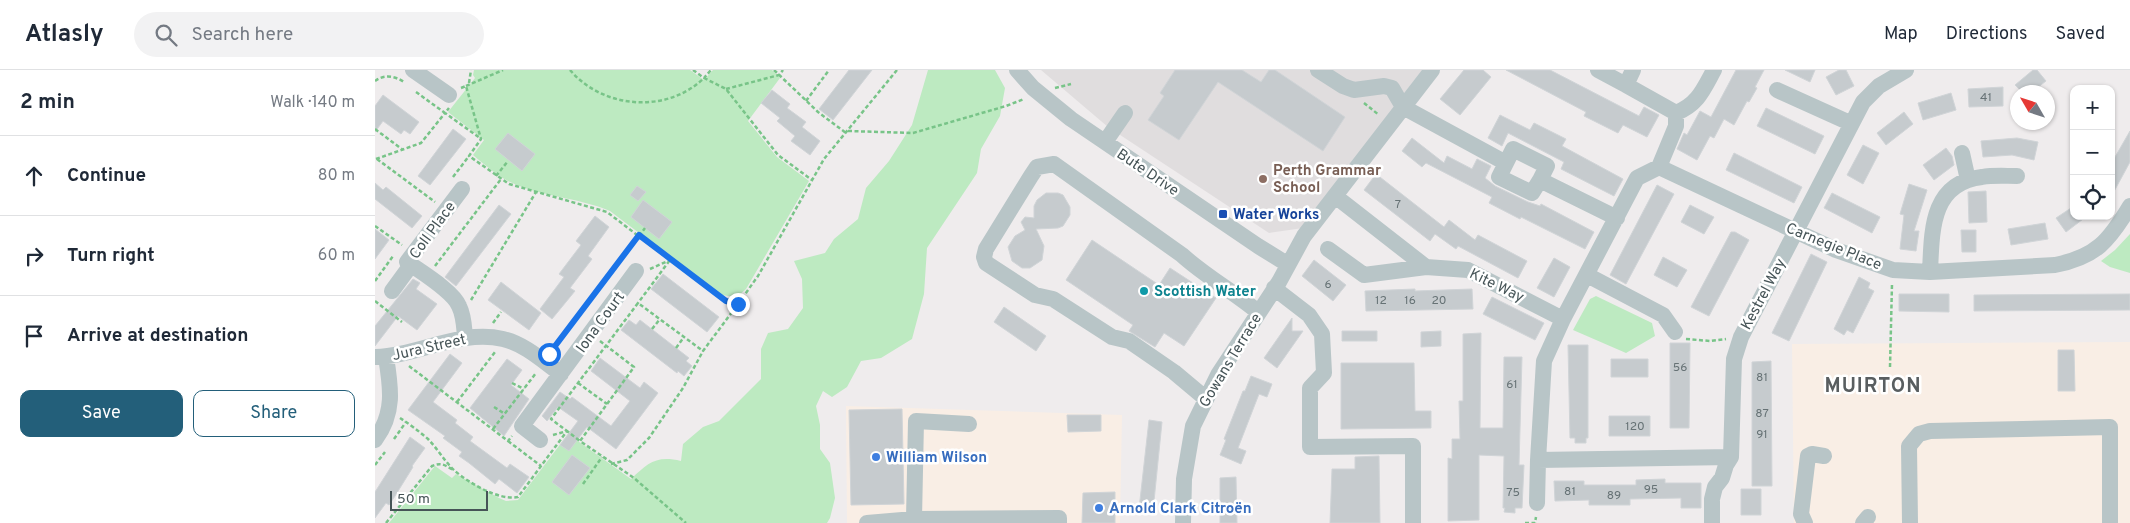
<!DOCTYPE html>
<meta charset="utf-8">
<style>
body{margin:0;font-family:Overpass,sans-serif;background:#f2f2f3;color:#1f2937}
.controls{position:absolute;right:15px;top:15px;display:grid;overflow:hidden;border-radius:10px;box-shadow:0 1px 4px #0004}
.controls button{width:45px;height:45px;display:grid;place-items:center;padding:0;border:0;border-bottom:1px solid #e0e1e3;background:#fff;color:#1f2937;font:25px sans-serif}
.compass{position:absolute;left:1635px;top:15px;width:45px;height:45px;border-radius:50%;background:#fff;box-shadow:0 1px 4px #0004;rotate:309deg}
.scale{position:absolute;left:15px;bottom:12px;width:98px;box-sizing:border-box;padding-left:5px;border:2px solid #465457;border-top:0;font-size:14px;line-height:18px;white-space:nowrap;color:#465457;-webkit-text-stroke:4px #fff;paint-order:stroke}
.stop{position:absolute;width:15px;height:15px;margin:-11px;border:4px solid #1a73e8;border-radius:50%;background:#fff}
.stop.end{background:#1a73e8;border-color:#fff;box-shadow:0 1px 5px #0008}
.list{margin:0;padding:0;list-style:none}
h2{display:flex;justify-content:space-between;align-items:center;height:65px;margin:0;padding:0 20px;font-size:21px}
h2 small{font-size:16px;font-weight:400;color:#747a83}
.list li{display:grid;grid-template-columns:32px 1fr auto;gap:15px;align-items:center;box-sizing:border-box;height:80px;padding:0 20px;border-top:1px solid #e0e1e3}
.list b{display:block;font-size:19px;white-space:nowrap}
.list em{font-size:16px;font-style:normal;color:#747a83}
.actions{display:flex;gap:10px;padding:15px 20px}
.actions a{flex:1;padding:11px 0;border:1px solid #235f7a;border-radius:10px;text-align:center;font-size:18px;color:#235f7a}
.actions .main{background:#235f7a;color:#fff}
.icon{flex:none;width:28px;height:28px;fill:none;stroke:currentColor;stroke-width:2;stroke-linecap:round;stroke-linejoin:round}
.map{position:relative;flex:none;width:1755px;height:453px;overflow:hidden}
header{display:flex;align-items:center;gap:30px;box-sizing:border-box;height:70px;padding:0 25px;background:#fff;border-bottom:1px solid #e0e1e3}
header strong{font-size:24px}
nav{display:flex;gap:28px;margin-inline-start:auto;font-size:18px}
.search{width:350px;height:45px;background:#f2f2f3;display:flex;align-items:center;gap:12px;box-sizing:border-box;padding:0 18px;border-radius:28px;color:#747a83;font-size:19px}
main{display:flex}
aside{flex:1;background:#fff}
.map>svg:first-child{display:block}
</style>
<header>
<strong>Atlasly</strong>
<div class="search"><svg class="icon" aria-label="search" viewBox="0 0 24 24"><circle cx="10" cy="10" r="6"/><path d="M15 15l6 6"/></svg>Search here</div>
<nav><a>Map</a><a>Directions</a><a>Saved</a></nav>
</header>
<main>
<aside>
<h2>2 min<small>Walk · 140 m</small></h2>
<ul class="list">
<li><svg class="icon" aria-label="ahead" viewBox="0 0 24 24"><path d="M12 20V5M6 11l6-6 6 6"/></svg><div><b>Continue</b></div><em>80 m</em></li>
<li><svg class="icon" aria-label="right" viewBox="0 0 24 24"><path d="M7 20v-9h11M14 6l5 5-5 5"/></svg><div><b>Turn right</b></div><em>60 m</em></li>
<li><svg class="icon" aria-label="arrive" viewBox="0 0 24 24"><path d="M6 21V4h12l-3 4 3 4H6"/></svg><div><b>Arrive at destination</b></div></li>
</ul>
<div class="actions"><a class="main">Save</a><a>Share</a></div>
</aside>
<div class="map">
<svg width="1755" height="453" viewBox="0 0 1755 453">
<rect width="100%" height="100%" fill="#efeced"/>
<path fill="#f9eee5" d="M1755,272V453H1419L1417,274Z
M471,336L747,345L745,453H472Z"/>
<path fill="#e0ddde" d="M666,0H1047L928,158L894,163L733,57Z"/>
<path fill="#bdeac1" d="M99,0H315L329,10L338,0H397L405,8L373,51L402,87L434,111L371,219L362,227L346,225L235,141C202,127 165,127 133,111C120,104 109,94 98,85L109,70L73,42L100,8L98,5Z
M553,0H620L630,18L625,46L606,79L602,103L552,178L549,224L537,269L506,288L486,291L472,317L457,327L448,321L441,336L445,355V379L455,393L460,428L455,448L452,453H14L60,396L77,408L81,404L124,428L131,431L143,430L193,364L256,409C273,393 281,385 306,391L308,374L328,357L344,351L386,309V279L393,263L413,259L428,238L427,209L419,191L450,183L459,169L483,149L491,118L514,91L537,55Z
M1755,164V203L1735,197L1726,191L1740,180Z
M1221,226L1277,253L1280,266L1251,283L1198,260L1215,229Z"/>
<path fill="#c6cbce" stroke="#d0d4d7" d="M474,0H497L458,50L444,39Z
M800,0H867L886,12L894,0H900L970,47L948,81L843,12L804,70L773,50L789,26L785,23Z
M1089,0H1108L1116,7L1085,45L1065,29Z
M1131,0H1175L1264,46L1269,37L1284,45L1272,67L1248,55L1243,63L1209,46L1211,42Z
M1361,0H1389L1380,17L1382,18L1374,32L1372,31L1359,55L1349,49L1339,68L1335,66L1322,90L1302,79L1309,63L1312,65L1325,41L1336,47Z
M1410,0H1440L1435,12Z
M1464,0H1471L1479,16L1461,25L1451,7Z
M1658,0H1662L1671,11L1657,22H1647L1640,15Z
M1628,17V36L1594,37L1593,19Z
M397,20L415,34L412,38L431,52L427,57L445,71L435,85L416,71L420,66L402,51L405,48L386,33Z
M1576,23L1581,40L1548,50L1543,33Z
M8,25L44,52L35,64L29,60L26,64L8,51L0,62V36Z
M1391,38L1449,66L1440,84L1382,56Z
M1529,42L1538,54L1511,75L1502,63Z
M1125,45L1155,60L1159,53L1191,69L1187,76L1248,109L1239,126L1186,99L1189,92L1133,63L1127,76L1113,68Z
M78,59L91,69L55,115L43,106Z
M1755,61V92L1736,127V94Z
M133,63L160,84L147,101L120,79Z
M1037,68L1069,93L1072,86L1097,99L1102,89L1116,96L1110,108L1120,116L1153,132L1165,136L1166,134L1219,162L1210,179L1146,147L1145,149L1114,133L1117,127L1051,93L1047,97L1027,81Z
M1642,68L1663,72L1659,90L1637,85L1608,87L1606,71Z
M1488,75L1504,83L1488,114L1472,105Z
M1571,78L1577,86L1579,95L1559,110L1548,95Z
M1359,83L1427,117L1419,133L1351,100Z
M1001,104L1069,157L1074,150L1100,170L1103,165L1152,191L1143,208L1083,176L1081,179L1060,164L1055,171L989,120Z
M0,113L8,120L11,117L47,146L37,158L0,129Z
M1534,114L1552,120L1539,161H1544L1541,181L1525,179L1529,145L1525,144Z
M1282,115L1299,124L1251,214L1235,205Z
M262,116L271,122L263,131L255,125Z
M1611,121L1612,152L1594,153L1593,122Z
M671,123H683L688,125L695,137V145L688,156L683,158L661,159L669,176L667,190L655,198H647L637,191L633,177L640,166L650,160L646,152L650,147L659,148V136L662,130Z
M1457,123L1505,147L1497,163L1449,138Z
M268,130L297,152L284,169L256,147Z
M124,135L136,144L81,216L70,207Z
M1315,135L1339,147L1329,164L1306,152Z
M1699,136V146H1712L1691,162L1681,148Z
M220,146L234,157L213,186L217,189L195,218L200,221L177,249L165,239L189,207L184,204L206,175L201,171Z
M1670,153L1673,169L1636,175L1633,159Z
M0,159L14,170L0,189Z
M1586,160H1601V182H1587Z
M1356,162H1360L1374,170L1334,246L1316,237Z
M717,170L784,215L795,198L841,228L809,276L789,263L780,277L754,261L758,255L691,210Z
M1436,184L1452,192L1414,271L1397,263Z
M1288,187L1312,200L1302,217L1279,205Z
M1179,188L1195,197L1179,227L1162,218Z
M939,190L971,215L958,231L927,206Z
M288,204L344,247L332,262L276,219Z
M1484,207L1495,213L1493,218L1499,221L1478,263L1472,260L1469,265L1459,259Z
M38,209L45,213L41,219L62,234L42,260L23,246L0,276V256Z
M126,212L166,243L154,260L113,230Z
M1040,219V221L1097,219L1098,239L991,241L990,221Z
M1524,224H1574V242L1524,241Z
M1755,224V240L1599,241V225Z
M1117,227L1169,253L1160,270L1108,244Z
M629,237L671,266L661,281L619,252Z
M917,248V261H928L902,298L889,288Z
M254,250L261,255L265,250L314,288L311,291L317,296L309,306L303,301L302,303L246,260Z
M967,261H1002V271H967Z
M1066,261V276L1046,277V262Z
M1106,263L1105,358H1128L1129,287H1147L1144,395H1149L1147,438H1140V443L1129,442L1130,438H1128L1129,386L1104,385V450L1073,451V388L1077,389V369H1085L1084,331H1088V264Z
M1295,273H1315L1314,358H1295Z
M1193,275H1213V368H1211V373H1200V368H1195Z
M1683,280H1699L1700,321H1683Z
M75,284L87,293L58,332L82,350L80,353L98,367L95,371L132,398L135,394L154,407L142,423L124,409L120,414L94,393L84,386L87,382L68,368L70,366L33,340Z
M225,288L265,318L269,312L283,323L241,379L212,357L194,381L185,375L203,351L183,337L172,351L167,346L185,322L195,329L197,327L236,356L255,331L216,301Z
M132,289L147,300L136,315L154,329L129,366L95,338Z
M1236,289H1273V307H1236Z
M1396,291L1397,416H1377V292Z
M966,293H1039L1040,341H1056V358L966,359Z
M876,306L897,314L892,327L884,324L863,378L871,381L866,394L845,385L851,370L849,369L868,321H870Z
M527,339L529,434L476,435L474,340Z
M692,345H726V361L693,362Z
M1234,346H1275V366H1234Z
M774,350L787,352L778,441L764,439Z
M35,367L50,378L37,396L38,397L20,426L14,435L11,433L0,448V422Z
M197,385L215,398L194,425L177,412Z
M1004,386L1005,453H955L957,399H980V387Z
M861,407L862,453H845V408Z
M1290,409V413H1326V438H1306V428L1255,429V435H1214V430L1180,431L1179,411H1209V415H1261V410Z
M1366,419H1386V445H1366Z
M740,422V453H707L708,423Z"/>
<g fill="none" stroke-linecap="round" stroke-linejoin="round">
<path stroke="#78c488" stroke-width="2.5" stroke-dasharray="4 2.5" stroke-linecap="butt" d="M195,0C228,39 292,44 329,8L351,19L403,85L437,110
M318,0L329,8L336,0
M399,0L443,42L471,63
M0,11C9,4 20,6 29,12
M94,13L96,0
M91,16L128,0
M86,18L91,16L106,69L94,86L134,114L232,142L295,190L263,233
M680,18L696,14
M351,19L404,5L408,0
M41,22L70,43L74,38
M431,31L454,0
M989,33L1004,45
M0,59L28,80
M473,61L538,63L631,36L649,29
M1,89L46,73L70,43L105,68
M2,89L60,132
M121,106L133,91
M78,107L94,86
M0,156L27,175
M60,196L126,109
M275,199L295,190L351,231L363,234L383,206L449,89L522,0
M0,211L18,186
M96,230L161,122
M0,231L27,252
M118,253L126,242
M277,259L285,249
M1311,269L1335,271L1351,269
M225,271L259,297L205,371L259,408L311,453
M301,278L309,267
M178,280L270,158
M34,296L133,371L137,366
M1515,297L1517,214
M137,313L149,319
M203,313L232,334
M82,332L120,282
M119,337L130,344
M25,348C34,354 44,361 53,369C62,378 70,392 80,401C94,413 124,431 143,427L192,361L205,371
M118,359L161,303
M178,365L192,361L176,349L263,233L328,281
M19,369L31,352
M133,371L166,396
M236,394L252,390L274,368L308,318L328,281L363,234
M0,395L10,382
M208,414L227,387
M11,453L57,396C66,392 70,395 78,400
M1150,453H1160L1161,447"/>
<path stroke="#b8c5c7" stroke-width="16" d="M38,0L74,25
M642,0L658,18L696,49L883,176L912,194
M943,0L968,16L979,20L1009,16L1017,18L1028,37L1131,93
M1223,0L1251,15
M1258,0L1251,15L1301,43C1323,34 1328,20 1339,0
M1402,20L1475,53
M730,72L750,43
M1587,83L1593,110
M1284,97L1301,56V43
M1165,110L1172,96L1138,79L1124,107L1157,123L1165,110L1242,148
M87,119L32,192C46,202 78,221 84,236C89,246 89,256 90,267
M960,126L1051,197L1093,200L1188,249
M953,179L989,205L1051,197
M1555,202C1557,162 1555,113 1607,107C1618,105 1630,106 1642,106
M1212,205L1288,245L1300,262
M899,218L934,245L947,264L949,303L935,318V377L1038,376V453
M17,221L36,195
M0,287C43,286 85,259 128,269C150,274 169,292 186,304
M830,328L799,302L754,271L737,267L678,229L660,225L611,193L609,187L611,179L656,106L662,97L679,94L807,185C830,206 859,222 883,242
M0,370C20,343 16,318 11,287
M165,370L147,356L261,201
M1356,387L1163,390L1169,291L1188,249L1262,108L1284,97L1461,180L1518,200L1555,202L1680,195C1721,187 1734,171 1755,136
M1162,433L1163,390
M539,449L541,351L594,354
M492,453L539,449L684,448V453
M808,453L809,409L818,356L843,305L904,212L929,166L1057,0
M1337,453V429L1340,417L1347,408L1351,395L1356,387L1359,289L1366,267L1488,32L1504,16L1531,0
M1430,453L1426,444L1433,386L1437,384L1449,386
M1488,453L1493,447
M1535,453L1534,376L1544,364L1555,361L1735,357V453"/>
</g>
<g fill="none" stroke-linecap="round" stroke-linejoin="round">
<path stroke="#1a73e8" stroke-width="6" d="M174,284L264,165L351,231L363,234"/>
</g>
<circle fill="#8d6e63" stroke="#fff" stroke-width="2" cx="888" cy="109" r="5"/>
<rect fill="#1a4fb4" stroke="#fff" stroke-width="2" x="843" y="139" width="10" height="10" rx="2.5"/>
<circle fill="#0f9aa8" stroke="#fff" stroke-width="2" cx="769" cy="221" r="5"/>
<g fill="#3f7fe0" stroke="#fff" stroke-width="2">
<circle cx="501" cy="387" r="5"/>
<circle cx="724" cy="438" r="5"/>
</g>
<g text-anchor="middle" stroke-width="5" stroke-linejoin="round" paint-order="stroke">
<g font-size="12" fill="#667275">
<text x="1611" y="31">41</text>
<text x="1023" y="138">7</text>
<text x="953" y="218">6</text>
<text x="1006" y="234">12</text>
<text x="1035" y="234">16</text>
<text x="1064" y="234">20</text>
<text x="1305" y="301">56</text>
<text x="1387" y="311">81</text>
<text x="1137" y="318">61</text>
<text x="1387" y="347">87</text>
<text x="1260" y="360">120</text>
<text x="1387" y="368">91</text>
<text x="1276" y="423">95</text>
<text x="1195" y="425">81</text>
<text x="1138" y="426">75</text>
<text x="1239" y="429">89</text>
</g>
<g font-size="15" font-weight="bold" fill="#785e54" stroke="#fff" text-anchor="start">
<text x="898" y="105">Perth Grammar<tspan x="898" dy="17">School</tspan></text>
</g>
<g font-size="15" fill="#465457" stroke="#fff">
<text transform="translate(773 102) rotate(34)" y="5">Bute Drive</text>
<text transform="translate(57 160) rotate(-54)" y="5">Coll Place</text>
<text transform="translate(1459 176) rotate(22)" y="5">Carnegie Place</text>
<text transform="translate(1122 215) rotate(26)" y="5">Kite Way</text>
<text transform="translate(1388 224) rotate(-62)" y="5">Kestrel Way</text>
<text transform="translate(225 252) rotate(-54)" y="5">Iona Court</text>
<text transform="translate(54 277) rotate(-13)" y="5">Jura Street</text>
<text transform="translate(855 290) rotate(-59)" y="5">Gowans Terrace</text>
</g>
<g font-size="15" font-weight="bold" fill="#164399" stroke="#fff" text-anchor="start">
<text x="858" y="149">Water Works</text>
</g>
<g font-size="15" font-weight="bold" fill="#0d838f" stroke="#fff" text-anchor="start">
<text x="779" y="226">Scottish Water</text>
</g>
<g font-size="15" font-weight="bold" fill="#366cbe" stroke="#fff" text-anchor="start">
<text x="511" y="392">William Wilson</text>
<text x="734" y="443">Arnold Clark Citroën</text>
</g>
<g font-size="20" font-weight="bold" letter-spacing="1" fill="#595e60" stroke="#fff">
<text x="1498" y="322">MUIRTON</text>
</g>
</g>
</svg>
<div class="controls">
<button>+</button>
<button>−</button>
<button><svg class="icon" aria-label="locate" viewBox="0 0 24 24"><circle cx="12" cy="12" r="6"/><path d="M12 2v4M12 18v4M2 12h4M18 12h4"/></svg></button>
</div>
<svg class="compass" viewBox="-18 -18 36 36"><path d="M0-13l5 13h-10z" fill="#e53935"/><path d="M0 13l5-13h-10z" fill="#747a83"/></svg>
<div class="scale">50 m</div>
<div class="stop" style="left:174px;top:284px"></div>
<div class="stop end" style="left:363px;top:234px"></div>
</div>
</main>
